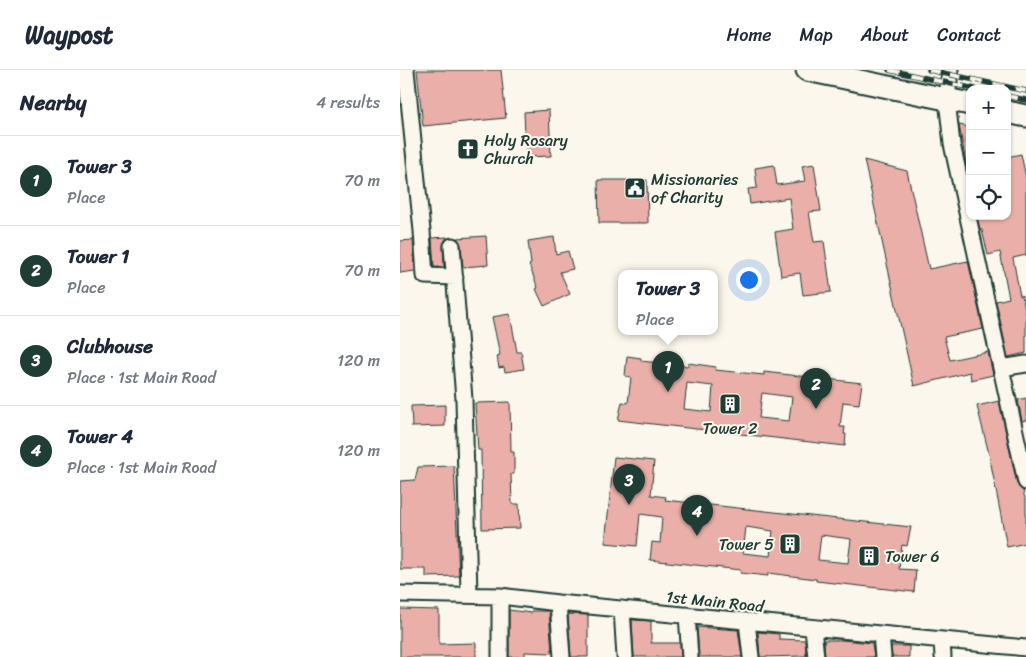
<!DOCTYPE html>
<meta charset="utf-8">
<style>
body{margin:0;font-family:Sriracha,sans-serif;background:#f2f2f3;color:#1f2937}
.controls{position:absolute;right:15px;top:15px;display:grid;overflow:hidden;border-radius:10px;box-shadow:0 1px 4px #0004}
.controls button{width:45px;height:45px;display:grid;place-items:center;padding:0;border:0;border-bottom:1px solid #e0e1e3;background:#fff;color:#1f2937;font:25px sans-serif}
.you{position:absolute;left:348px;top:209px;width:18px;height:18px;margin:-12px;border:4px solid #fff;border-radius:50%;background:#1a73e8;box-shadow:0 0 0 8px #1a73e833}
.badge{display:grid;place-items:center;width:32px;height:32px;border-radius:50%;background:#1f3d34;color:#fff;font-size:16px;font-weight:700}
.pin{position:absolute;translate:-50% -41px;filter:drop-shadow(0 1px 2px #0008)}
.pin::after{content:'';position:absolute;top:26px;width:18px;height:15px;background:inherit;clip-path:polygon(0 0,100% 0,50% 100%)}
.popup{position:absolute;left:218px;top:200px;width:100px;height:65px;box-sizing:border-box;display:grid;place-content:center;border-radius:10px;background:#fff;filter:drop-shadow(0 1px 4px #0005);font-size:16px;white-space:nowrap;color:#747a83}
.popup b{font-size:19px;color:#1f2937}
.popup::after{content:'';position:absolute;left:50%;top:100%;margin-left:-10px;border:10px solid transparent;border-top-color:#fff}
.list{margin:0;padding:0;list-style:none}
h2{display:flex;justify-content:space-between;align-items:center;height:65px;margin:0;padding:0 20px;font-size:21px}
h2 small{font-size:16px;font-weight:400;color:#747a83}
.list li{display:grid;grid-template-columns:32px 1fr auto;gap:15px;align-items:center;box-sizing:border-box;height:90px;padding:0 20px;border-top:1px solid #e0e1e3}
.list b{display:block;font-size:19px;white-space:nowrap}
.list p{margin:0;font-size:16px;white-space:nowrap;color:#747a83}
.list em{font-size:16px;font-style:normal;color:#747a83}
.icon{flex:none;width:28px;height:28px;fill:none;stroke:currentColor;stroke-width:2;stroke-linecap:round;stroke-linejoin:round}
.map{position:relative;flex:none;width:626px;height:587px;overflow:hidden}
header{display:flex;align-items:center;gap:30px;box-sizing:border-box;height:70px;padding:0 25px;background:#fff;border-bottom:1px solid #e0e1e3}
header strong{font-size:24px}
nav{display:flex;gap:28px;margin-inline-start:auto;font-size:18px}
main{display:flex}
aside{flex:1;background:#fff}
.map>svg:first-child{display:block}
</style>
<header>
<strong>Waypost</strong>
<nav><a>Home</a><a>Map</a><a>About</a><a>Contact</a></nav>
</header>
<main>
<aside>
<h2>Nearby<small>4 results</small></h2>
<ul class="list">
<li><span class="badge">1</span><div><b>Tower 3</b><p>Place</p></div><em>70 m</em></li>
<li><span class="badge">2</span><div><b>Tower 1</b><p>Place</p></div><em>70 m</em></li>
<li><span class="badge">3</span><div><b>Clubhouse</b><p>Place · 1st Main Road</p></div><em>120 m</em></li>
<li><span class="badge">4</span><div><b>Tower 4</b><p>Place · 1st Main Road</p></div><em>120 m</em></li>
</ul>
</aside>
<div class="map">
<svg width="626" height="587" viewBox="0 0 626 587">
<rect width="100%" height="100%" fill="#fbf7ec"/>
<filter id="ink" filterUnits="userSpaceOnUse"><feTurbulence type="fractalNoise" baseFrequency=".02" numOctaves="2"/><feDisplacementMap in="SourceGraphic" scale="10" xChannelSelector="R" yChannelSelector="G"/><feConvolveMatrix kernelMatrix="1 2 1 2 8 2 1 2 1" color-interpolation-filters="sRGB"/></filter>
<g filter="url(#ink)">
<path fill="#eaafa8" stroke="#1f3d34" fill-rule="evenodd" d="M17,0H101L106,48L23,56Z
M149,40L151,86L126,87L124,42Z
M559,55L570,57V97L567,98Z
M621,84L626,108V185L613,188L620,226L622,225L626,244V283L608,287L596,231L609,228L600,182L588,185L582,160H580L577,146H607V87Z
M464,90L507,101L529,199L568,191L583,259L544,267L550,290L588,282L593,305L571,310L570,302L514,316Z
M414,94L421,141L409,142L414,172L424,171L431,222L403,225L400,203L381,206L379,190L375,162L393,159L389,128L350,134L348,119L357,118L355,98L374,95L377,115L405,111L402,96Z
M198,110H247L248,153H199Z
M86,166L88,195L63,197L61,175L57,168Z
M47,167L43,176L44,197H34L32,168Z
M154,167L156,184L168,181L173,199L160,202L170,224L144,236L136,219L138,218L129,195L131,194L128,171Z
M13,170L15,201L0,203V171Z
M110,244L117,282H121L124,299L105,302L104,297L99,298L97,286L100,285L92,247Z
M227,286L241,288V291L288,296V293L316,297L315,300L364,305V302L462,313L459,334L443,332L440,357H445L444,364H446L445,376L218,350L222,332L228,333L231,307L225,306ZM287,313L313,316L311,342L284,339ZM362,323L392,327L389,351L359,348Z
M626,328V350L622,351L618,330Z
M599,331L617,414L623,421L626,432V473L607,477L589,384L577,336Z
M110,332L111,382H114V404H111L112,434H119L120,458L82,459L81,380H78L75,333Z
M45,335V356L12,357L11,336Z
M214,387L254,391L251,425L266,427L265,430L511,457L507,476L502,475L499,499L516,500L514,522L416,511V509L368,503V506L340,503L341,500L250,490L252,472L260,473L262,447L240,444L237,476L205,473ZM346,457L373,461L370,486L343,483ZM421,465L451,469L448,493L418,490Z
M54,396L59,506L26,507V499H0V411L15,410L18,397Z
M0,539L39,540V574L76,573V587H0Z
M109,540L131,543V541H149L152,583L125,582V587H109Z
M168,544L188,545V587H171Z
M232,550L251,551V573H280L281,587H234Z
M297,557L338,560L342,587H299Z
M358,562L379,564V569L405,570L406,586L360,587Z
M424,570H442L472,573L474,587H425Z
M491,576H509V587H492Z"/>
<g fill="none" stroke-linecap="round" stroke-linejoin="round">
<g stroke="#1f3d34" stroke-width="19">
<path id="street" d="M6,0L22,161L25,206L55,207
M550,0L547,30L552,74L626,412
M52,176L64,329L69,524
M601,298L626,294
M0,524L100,526L158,533L626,578
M158,533L162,587
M222,539L225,587
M287,545L290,587
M347,552L351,587
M413,558L416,587
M481,564L483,587
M542,570L543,587
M100,587V526"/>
</g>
<g stroke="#1f3d34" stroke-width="25">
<path id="secondary" d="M407,0L570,34
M607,42L626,46"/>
</g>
<use href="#street" stroke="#fbf7ec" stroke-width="15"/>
<use href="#secondary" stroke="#fbf7ec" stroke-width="21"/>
<g stroke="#1f3d34" stroke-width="5.5">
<path id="rail" d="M489,0L575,19
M529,0L626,21
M607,26L626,30"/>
</g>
<use href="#rail" stroke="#fbf7ec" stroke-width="4" stroke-dasharray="11" stroke-linecap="butt"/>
</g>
</g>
<defs>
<g id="church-square" transform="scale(1.125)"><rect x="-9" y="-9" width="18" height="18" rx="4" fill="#1f3d34" stroke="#fbf7ec"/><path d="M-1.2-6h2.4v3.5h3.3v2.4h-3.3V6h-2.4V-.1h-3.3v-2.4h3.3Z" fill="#fff"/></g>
<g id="civic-square" transform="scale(1.125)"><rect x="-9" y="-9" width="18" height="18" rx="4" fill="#1f3d34" stroke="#fbf7ec"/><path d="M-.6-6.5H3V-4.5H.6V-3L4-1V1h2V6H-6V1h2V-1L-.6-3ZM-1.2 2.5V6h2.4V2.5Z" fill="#fff"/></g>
<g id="building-square" transform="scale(1.125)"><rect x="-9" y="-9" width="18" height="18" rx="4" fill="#1f3d34" stroke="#fbf7ec"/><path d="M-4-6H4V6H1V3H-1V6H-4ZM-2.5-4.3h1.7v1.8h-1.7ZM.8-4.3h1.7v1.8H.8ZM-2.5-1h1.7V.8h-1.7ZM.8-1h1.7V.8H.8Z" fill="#fff"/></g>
</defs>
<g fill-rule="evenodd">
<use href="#church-square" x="68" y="79"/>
<use href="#civic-square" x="235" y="118"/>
<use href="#building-square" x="330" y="334"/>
<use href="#building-square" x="390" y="474"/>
<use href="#building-square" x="469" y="486"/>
</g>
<g text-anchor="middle" stroke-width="4" stroke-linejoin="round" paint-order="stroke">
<g font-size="16" fill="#1f3d34" stroke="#fbf7ec" text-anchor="start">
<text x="84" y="76">Holy Rosary<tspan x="84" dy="18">Church</tspan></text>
<text x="251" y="115">Missionaries<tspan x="251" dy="18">of Charity</tspan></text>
<text x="330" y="364" text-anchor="middle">Tower 2</text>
<text x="374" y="480" text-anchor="end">Tower 5</text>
<text x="485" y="492">Tower 6</text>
</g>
<g font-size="16" fill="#1f3d34" stroke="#fbf7ec">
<text transform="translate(315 531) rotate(6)" y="6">1st Main Road</text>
</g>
</g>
</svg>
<div class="controls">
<button>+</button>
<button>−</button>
<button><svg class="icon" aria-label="locate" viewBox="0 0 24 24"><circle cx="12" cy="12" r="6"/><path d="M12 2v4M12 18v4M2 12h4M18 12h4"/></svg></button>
</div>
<div class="you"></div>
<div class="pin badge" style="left:268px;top:322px">1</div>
<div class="popup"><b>Tower 3</b>Place</div>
<div class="pin badge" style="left:416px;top:339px">2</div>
<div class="pin badge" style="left:229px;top:435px">3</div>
<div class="pin badge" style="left:297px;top:466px">4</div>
</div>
</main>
